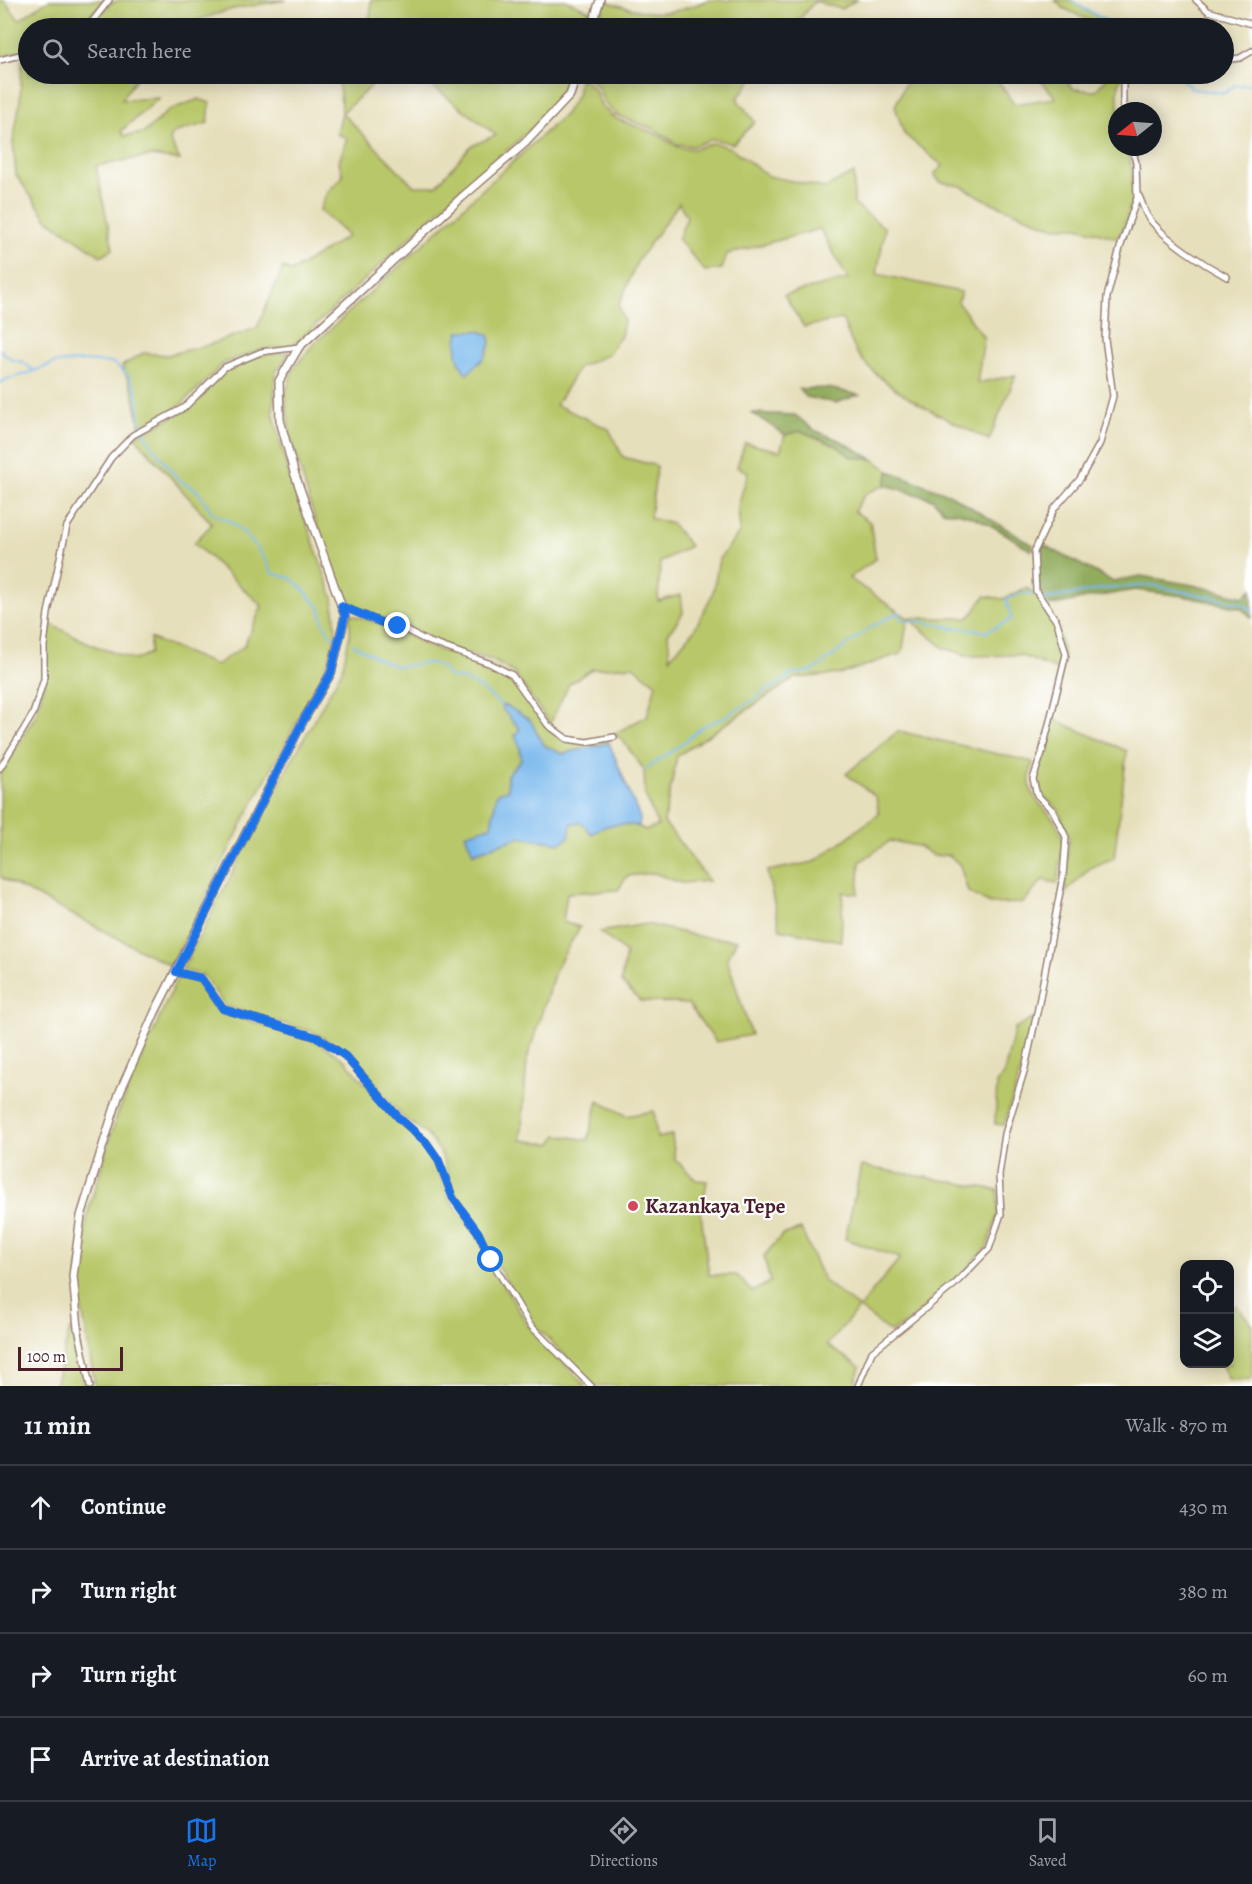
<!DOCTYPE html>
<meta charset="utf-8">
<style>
body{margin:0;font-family:Alegreya,serif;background:#20242c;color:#f1f3f6}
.controls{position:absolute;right:18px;bottom:18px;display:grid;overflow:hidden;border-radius:12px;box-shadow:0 3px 15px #0003}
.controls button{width:54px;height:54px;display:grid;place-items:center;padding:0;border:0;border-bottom:2px solid #363941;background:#171b24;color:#f1f3f6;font:30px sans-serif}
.compass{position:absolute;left:1108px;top:102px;width:54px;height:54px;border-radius:50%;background:#171b24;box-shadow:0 3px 15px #0003;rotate:253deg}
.scale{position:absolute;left:18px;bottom:15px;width:105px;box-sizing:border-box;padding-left:6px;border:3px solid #4a1f2b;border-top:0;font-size:16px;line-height:21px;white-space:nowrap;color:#4a1f2b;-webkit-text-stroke:4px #fff;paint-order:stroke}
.stop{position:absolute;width:18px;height:18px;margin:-14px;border:4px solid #1a73e8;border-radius:50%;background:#fff}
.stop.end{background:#1a73e8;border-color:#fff;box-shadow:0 2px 6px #0008}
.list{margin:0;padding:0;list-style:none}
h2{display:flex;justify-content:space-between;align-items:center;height:78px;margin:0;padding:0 24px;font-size:26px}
h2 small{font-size:20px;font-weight:400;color:#9ea1a6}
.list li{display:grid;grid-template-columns:39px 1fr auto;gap:18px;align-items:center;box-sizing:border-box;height:84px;padding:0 24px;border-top:2px solid #363941}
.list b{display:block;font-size:22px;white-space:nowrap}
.list em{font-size:20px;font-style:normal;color:#9ea1a6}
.icon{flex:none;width:33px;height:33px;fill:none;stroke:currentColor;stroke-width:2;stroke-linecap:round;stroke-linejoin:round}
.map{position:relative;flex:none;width:1252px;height:1386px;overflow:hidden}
.search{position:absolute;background:#171b24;box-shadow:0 3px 15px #0003;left:18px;right:18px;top:18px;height:66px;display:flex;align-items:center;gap:15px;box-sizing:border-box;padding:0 21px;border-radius:33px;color:#9ea1a6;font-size:22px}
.sheet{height:414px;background:#171b24}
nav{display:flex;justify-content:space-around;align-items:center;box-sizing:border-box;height:84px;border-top:2px solid #363941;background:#171b24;font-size:16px;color:#9ea1a6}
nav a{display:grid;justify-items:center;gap:3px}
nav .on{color:#1a73e8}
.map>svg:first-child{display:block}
</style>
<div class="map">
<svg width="1252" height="1386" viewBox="0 0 1252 1386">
<rect width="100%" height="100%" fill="#fff"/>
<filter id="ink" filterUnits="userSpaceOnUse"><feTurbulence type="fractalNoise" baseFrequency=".0167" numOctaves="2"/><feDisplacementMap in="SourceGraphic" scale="12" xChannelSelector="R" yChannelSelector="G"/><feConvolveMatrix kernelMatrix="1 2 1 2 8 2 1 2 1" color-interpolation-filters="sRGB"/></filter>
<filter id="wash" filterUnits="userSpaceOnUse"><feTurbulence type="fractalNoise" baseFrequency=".008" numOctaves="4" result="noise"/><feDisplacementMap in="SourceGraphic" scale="24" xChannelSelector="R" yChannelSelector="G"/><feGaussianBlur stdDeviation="1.35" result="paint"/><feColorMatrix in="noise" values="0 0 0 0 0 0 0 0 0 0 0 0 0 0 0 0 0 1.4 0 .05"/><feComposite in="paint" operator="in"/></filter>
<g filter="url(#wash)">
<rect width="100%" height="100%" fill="#e6dfbb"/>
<path fill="#b8c769" stroke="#81734a" stroke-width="1.5" d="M0,0H4L19,20L48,0H104C75,35 71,28 28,28V49L0,57Z
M119,0H287L233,9L171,28H89L111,3Z
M371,0H566L590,11L584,28H366L371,12Z
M708,0H857L841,9L815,1L792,28H596L606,1C646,15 668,18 708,0Z
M1055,0H1072L1079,6L1119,28H1104L1063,8Z
M28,57V74H172L176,79L137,77L121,100L159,98L121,131L124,136L144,133L169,110L199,99L210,103L208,123L173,133L170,141L180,160L151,156L96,166L113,249L101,256L47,219L16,175L13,142L20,101L22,59Z
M341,74H384L342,113L414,186H436L471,146L496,135L417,74H570L565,90L543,119L460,191L293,346L260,350L224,363L182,404L140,428L133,391L122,366L143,353L167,355L208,345L257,328L283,267L291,272L348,236L320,210L326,194L343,176L339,162L347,138L337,134L342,113L338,77Z
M585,74H756L737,99L755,122L733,144L713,139L693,146L677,144L654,129L616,115L604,102L598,87Z
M904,74H993L1014,104L1056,98L1035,74H1059L1074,89L1095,91L1111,74H1123C1117,82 1117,100 1119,111H1117V147H1128C1135,179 1135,208 1118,238L1078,227H1052L990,202L961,186L940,182L934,174L943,166L904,134L895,106L907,80Z
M580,76L595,90L601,105L614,118L654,133L678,147L694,149L714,143L731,148L768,176L825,188L854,173V204L885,228L877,274L961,292L958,302L984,338L977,383L1016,375L989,440C947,419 885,392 857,353C851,343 847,330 842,319L804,327L784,295L848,279L820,229L727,254L722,269L705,271L678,239L687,217L679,203L638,260L619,305L624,321L621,336L607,355L579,367L556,405L609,429L623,457L657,466L650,518L672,524L690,546L660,562L658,601L681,595L683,613L668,634L670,658L694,630L713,593L719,559L740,532L738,506L748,472L737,467L745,443L780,451L785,435L801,431L837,446L851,457L873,459L889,471L885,485L865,494L854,511L870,522L876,559L849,578L908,618H969L985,596L1003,599L1026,588C1044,596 1060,634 1063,653C1064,658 1061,665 1060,671L1020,655L970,656L944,648L908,618L902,653L841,674L795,678L677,756L664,822L709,881L681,883L654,873L627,876L618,890L567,893L563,922L580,927L556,968L527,1059L521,1140L551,1144L558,1135L588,1140L598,1101L627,1116L654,1111L657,1138L672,1135L675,1159L696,1180L707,1181L701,1214L709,1275H737L752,1292L770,1282L764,1256L782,1235L801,1229L824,1281L859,1308L900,1258L845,1239L861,1166L998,1190V1215L987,1247L954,1282L907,1323L890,1332L859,1308L827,1345L860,1367L854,1386H595L532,1322L493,1259L478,1226L455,1194L440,1151L427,1135L401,1115L346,1051L313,1032L225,1006L203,975L182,970L274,792L342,670L350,634V614L396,629L430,647L491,666L511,677L547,728L566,741L608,740L609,743L562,754L544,745L530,720L503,710L521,729L515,735L520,748L521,760L507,775L508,790L497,793L491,827L473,853L520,837L561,843L571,824L581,822L592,834C607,821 629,821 646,830L658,826L645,795L644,770L621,738L612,735L647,716L656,684L633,666L592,669L569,684L550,724L514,673L492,660L457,651L427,639L398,622L381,618L347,603L315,520L290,434L285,395L293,369L312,346L565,114L577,95Z
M290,352L276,372L273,411L286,465L333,598L336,632L328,663L244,820L171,966L0,877V773L36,715L45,680L46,644L50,624L95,646L135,660L150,653V638L216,665L244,646L262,606L194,543L212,524L134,436L189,409L226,368L261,355Z
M1055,720L1127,751L1114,858L1090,868L1064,894L1069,837L1058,809L1040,794L1036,779Z
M898,731L1033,762C1020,806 1050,801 1062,836C1065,846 1059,872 1057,883L1043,880L1023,903L990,904L968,892L960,865L949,855L934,856L918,846L890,841L860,862L858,894L843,892L841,941L780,929L767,871L814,862L879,814L876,797L846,774Z
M646,924L702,937L737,940L727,958L751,1035L716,1042L688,1004L640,1001L621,982L626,953L600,932Z
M178,976L200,981L222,1013L293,1033L317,1041L346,1061L397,1121L423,1143L434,1160L449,1198L480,1240L491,1265L529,1327L586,1386H95L80,1297L79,1268L89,1208L117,1115Z
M1033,1019L1021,1070L1004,1125L995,1124L997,1084L1004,1073L1015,1028Z
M1236,1305L1252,1324V1379L1229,1380L1221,1364H1230V1311Z
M70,1329L74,1333L84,1386H55Z"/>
<path fill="#92ac5d" stroke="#6e6644" stroke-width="1.5" d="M828,388L859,395L836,403L806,397L799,389Z
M752,413L795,415L814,430L841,441L873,459L851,457L837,446L801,431L785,435Z
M889,471L951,495L1033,545L1031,551C1010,536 971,509 945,512L932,499L885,485Z
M1042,544L1112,581L1141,576L1193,585L1243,597L1252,589V618L1241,608L1183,596L1135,590L1087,598L1050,606L1039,590L1037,554Z"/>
<path fill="#78b8ec" stroke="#616c8c" stroke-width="1.5" d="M459,331H480L489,335L491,343L484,358L467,374C455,362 455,347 459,331Z
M501,705L507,706L530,720L544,745L562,754L609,743L640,818L639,826C622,824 605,822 592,834L581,822L571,824L569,837L561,843L520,837L473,853L465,834L491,826L497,793L508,790L507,775L521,760L520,748L515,735L520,729L503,710Z"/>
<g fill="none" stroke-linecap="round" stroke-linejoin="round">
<path stroke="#78b8ec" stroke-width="2" d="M1072,0L1079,6L1119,28
M1175,74L1193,89L1225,93L1235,85H1252
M0,350L12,360L23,362L34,371L55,363L84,361L113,363L128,375L136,389L140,421L151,445L180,481L197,490L213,514L231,522L244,533L259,550L272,573L290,578L302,588L320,608L324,625L333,637
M0,383C9,376 22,377 33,371
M1042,597L1046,599L1101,589L1151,585L1241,603L1252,610
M353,644C364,650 386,665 397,666C418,668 435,652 449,677C468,677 487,692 501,705
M644,770L681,745L703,726L723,718L755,699L765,691L780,683L791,674L813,671L871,627L899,612L902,620C918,621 933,624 949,626L950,630L954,627L986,632L1012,619L1006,600C1018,594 1024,591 1037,595"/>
</g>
</g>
<g filter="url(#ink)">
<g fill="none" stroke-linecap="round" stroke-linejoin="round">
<g stroke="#987f73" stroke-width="8">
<path id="minor" d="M1196,0L1208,11L1252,24
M82,28L91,23L109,0
M0,60L28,53
M1224,60L1240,58L1252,51
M1123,111V83L1129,74
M1139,196C1142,202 1144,211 1148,217C1164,239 1203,264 1227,277
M341,606L380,622L398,626L427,641L491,664L512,675L548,725L567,739L587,742L614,737
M0,768L33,714L44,679V646L48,613L67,526L111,458L133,435L185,407L225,367L261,352L299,347
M175,972L201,978L223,1009L319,1038L345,1056L399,1118L426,1142L438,1159L453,1198L478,1232L491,1260L530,1325L591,1386
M78,1328L90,1386
M858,1386L872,1352L955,1284L989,1249L1001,1214L999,1175L1005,1134L1025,1068L1038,1008L1063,876L1066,837L1053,811L1037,795L1033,779L1042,753L1066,654L1057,622L1036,591L1034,552L1054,509L1080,479L1100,443L1113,396L1105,339L1107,297L1120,248L1137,198L1136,163L1132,147"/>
</g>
<g stroke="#987f73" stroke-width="10">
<path id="tertiary" d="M591,28L600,0
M78,1328L73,1276L81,1216L119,1094L155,1012L304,719L331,673L345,616L294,472L280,420L279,381L299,347L461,198L525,143L570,95L577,74"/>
</g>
<use href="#minor" stroke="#fff" stroke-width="5"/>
<use href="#tertiary" stroke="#fff" stroke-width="7"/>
</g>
</g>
<g fill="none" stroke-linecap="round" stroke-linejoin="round" filter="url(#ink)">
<path stroke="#1a73e8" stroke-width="8" d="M398,626L380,622L341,606L345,616L331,673L304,719L176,972L201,978L223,1009L319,1038L345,1056L399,1118L426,1142L438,1159L453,1198L478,1232L491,1260"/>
</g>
<circle fill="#d1495b" stroke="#fff" stroke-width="2" cx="633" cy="1206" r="6"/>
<g text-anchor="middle" stroke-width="4.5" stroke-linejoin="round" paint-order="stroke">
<g font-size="21" font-weight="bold" fill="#4a1f2b" stroke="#fff" text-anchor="start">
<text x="645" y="1213">Kazankaya Tepe</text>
</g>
</g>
</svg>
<div class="controls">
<button><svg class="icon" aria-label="locate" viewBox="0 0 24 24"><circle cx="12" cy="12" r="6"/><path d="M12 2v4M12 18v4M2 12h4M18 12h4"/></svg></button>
<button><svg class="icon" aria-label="layers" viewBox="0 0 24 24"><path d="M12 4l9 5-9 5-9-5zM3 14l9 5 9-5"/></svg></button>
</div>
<svg class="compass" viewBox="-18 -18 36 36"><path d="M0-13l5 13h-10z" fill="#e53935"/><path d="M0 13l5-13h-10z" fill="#9ea1a6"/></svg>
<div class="scale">100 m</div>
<div class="stop" style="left:491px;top:1260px"></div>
<div class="stop end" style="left:398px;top:626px"></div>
<div class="search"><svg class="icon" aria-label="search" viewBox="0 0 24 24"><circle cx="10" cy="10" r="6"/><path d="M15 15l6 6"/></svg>Search here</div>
</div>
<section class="sheet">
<h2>11 min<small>Walk · 870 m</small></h2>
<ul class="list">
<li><svg class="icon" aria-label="ahead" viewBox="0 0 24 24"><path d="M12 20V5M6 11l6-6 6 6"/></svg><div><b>Continue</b></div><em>430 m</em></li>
<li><svg class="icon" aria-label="right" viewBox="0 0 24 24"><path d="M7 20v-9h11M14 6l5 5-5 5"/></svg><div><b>Turn right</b></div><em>380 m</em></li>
<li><svg class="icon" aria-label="right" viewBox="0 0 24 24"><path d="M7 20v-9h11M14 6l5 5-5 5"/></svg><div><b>Turn right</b></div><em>60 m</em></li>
<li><svg class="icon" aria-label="arrive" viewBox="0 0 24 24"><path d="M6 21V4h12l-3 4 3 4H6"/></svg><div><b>Arrive at destination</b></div></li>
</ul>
</section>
<nav>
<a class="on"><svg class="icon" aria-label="map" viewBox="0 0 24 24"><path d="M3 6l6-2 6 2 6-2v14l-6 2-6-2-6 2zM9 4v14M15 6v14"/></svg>Map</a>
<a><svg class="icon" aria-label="directions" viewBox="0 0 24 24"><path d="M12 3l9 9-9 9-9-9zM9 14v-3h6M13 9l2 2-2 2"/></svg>Directions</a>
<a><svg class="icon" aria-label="saved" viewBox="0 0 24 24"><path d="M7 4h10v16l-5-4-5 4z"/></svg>Saved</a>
</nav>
